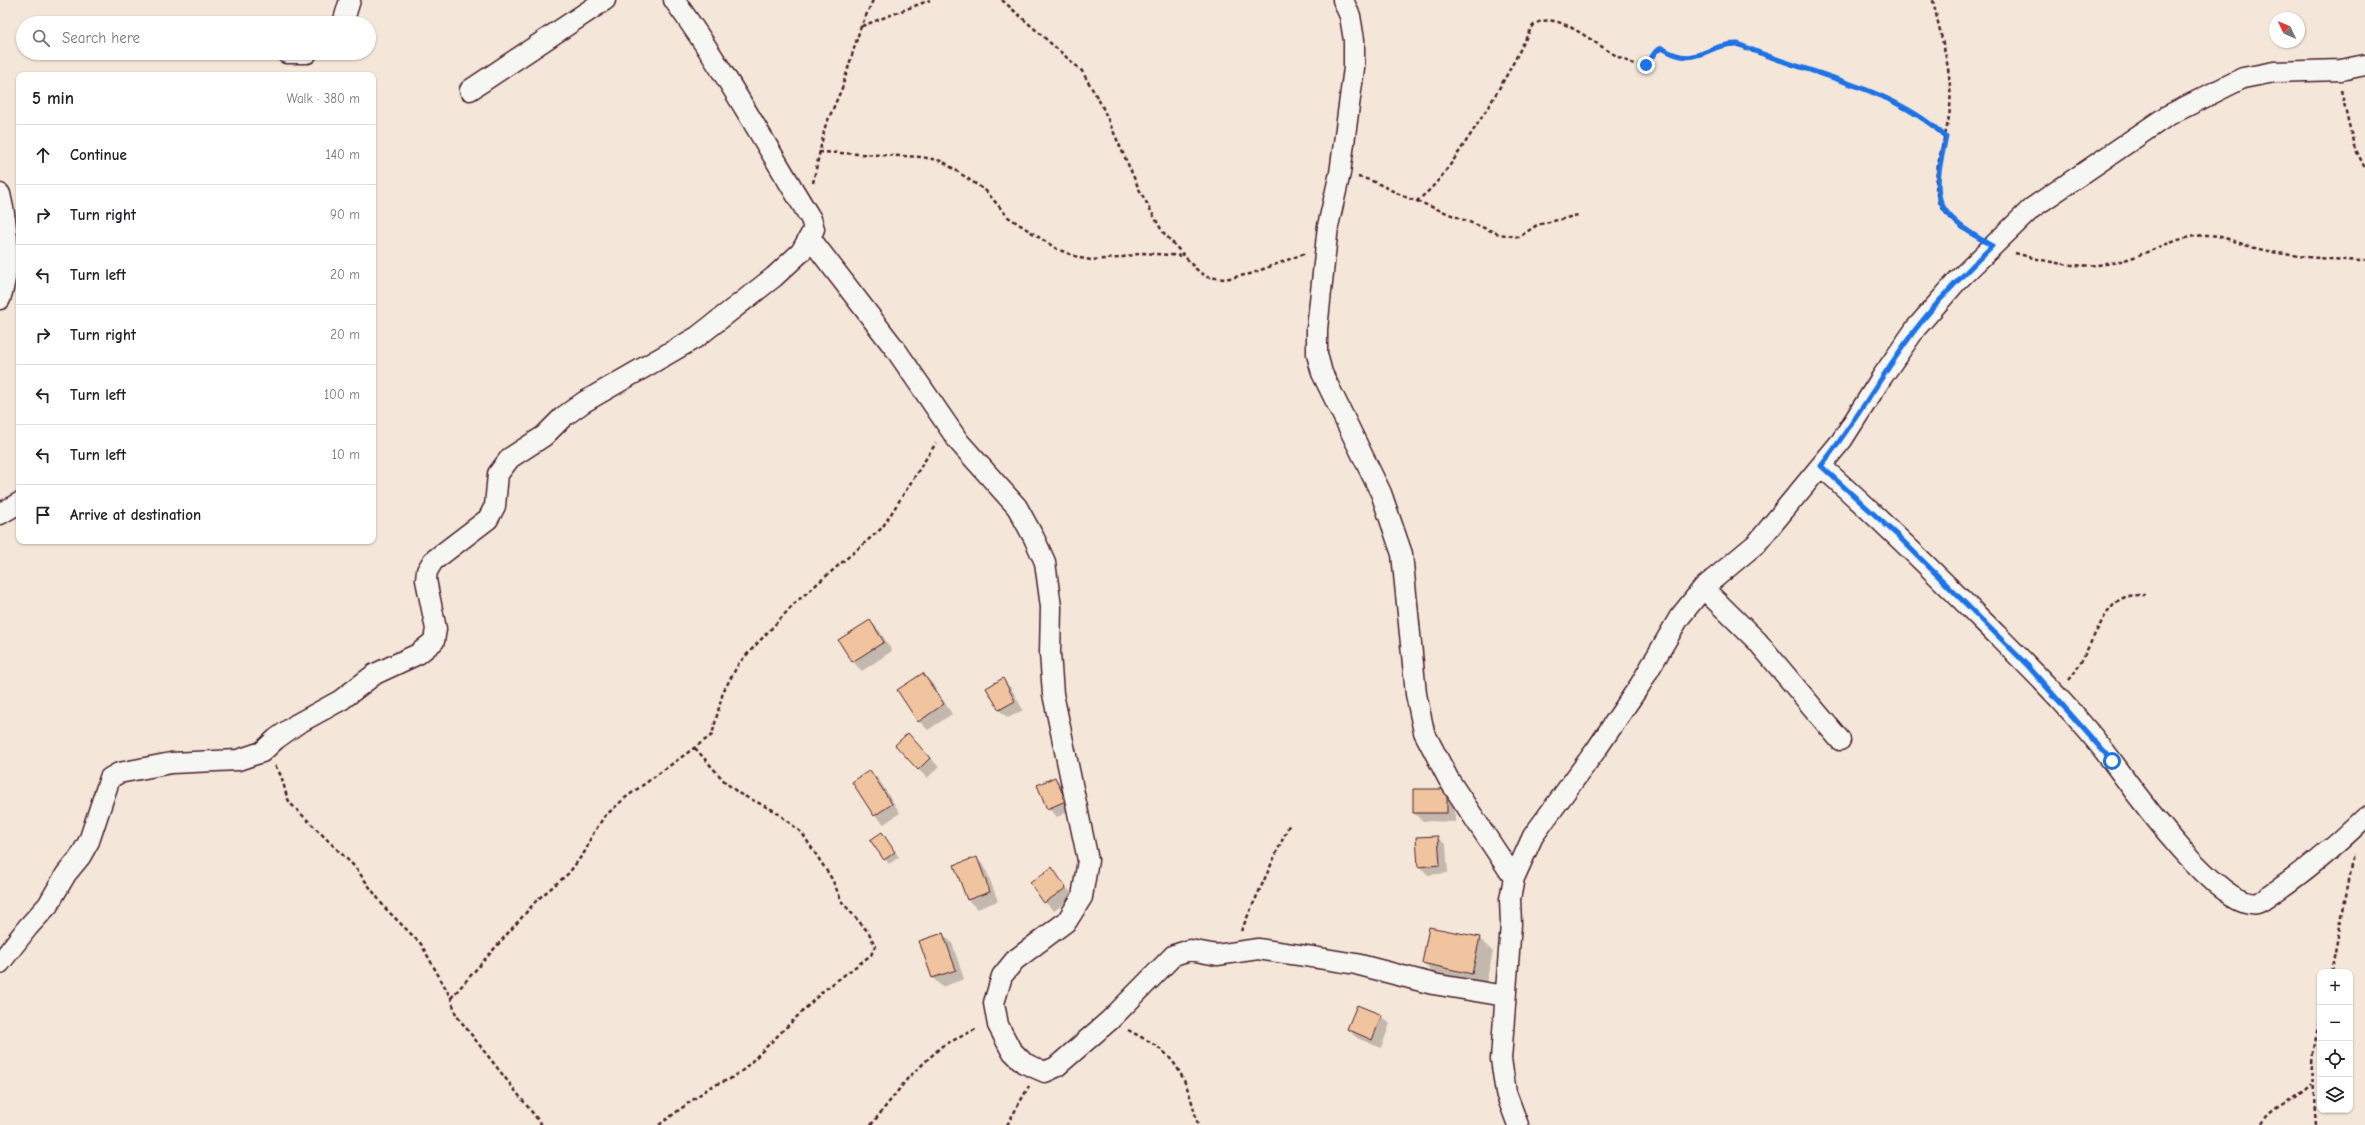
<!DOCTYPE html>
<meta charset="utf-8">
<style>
body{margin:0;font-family:"Comic Neue",sans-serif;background:#f6f6f6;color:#202124}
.controls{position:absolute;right:12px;bottom:12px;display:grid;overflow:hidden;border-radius:8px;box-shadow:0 1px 3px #0004}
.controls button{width:36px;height:36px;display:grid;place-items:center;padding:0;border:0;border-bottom:1px solid #e0e0e0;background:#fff;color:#202124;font:20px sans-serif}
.compass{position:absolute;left:2269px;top:12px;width:36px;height:36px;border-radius:50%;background:#fff;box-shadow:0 1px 3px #0004;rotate:314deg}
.stop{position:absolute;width:12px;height:12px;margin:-9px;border:3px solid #1a73e8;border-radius:50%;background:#fff}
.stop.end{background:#1a73e8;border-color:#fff;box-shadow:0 1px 4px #0008}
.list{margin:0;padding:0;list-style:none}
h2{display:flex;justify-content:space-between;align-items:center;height:52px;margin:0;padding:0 16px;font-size:17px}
h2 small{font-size:13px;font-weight:400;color:#757577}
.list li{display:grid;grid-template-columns:26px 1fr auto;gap:12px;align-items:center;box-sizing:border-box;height:60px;padding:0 16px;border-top:1px solid #e0e0e0}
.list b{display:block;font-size:15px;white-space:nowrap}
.list em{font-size:13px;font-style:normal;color:#757577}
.icon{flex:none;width:22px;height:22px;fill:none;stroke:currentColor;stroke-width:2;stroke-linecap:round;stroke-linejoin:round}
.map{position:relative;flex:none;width:2365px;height:1125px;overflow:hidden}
.search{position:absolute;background:#fff;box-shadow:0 1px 3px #0004;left:16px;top:16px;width:360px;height:44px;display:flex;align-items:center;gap:10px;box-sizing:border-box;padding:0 14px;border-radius:22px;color:#757577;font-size:15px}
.panel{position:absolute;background:#fff;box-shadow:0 1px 3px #0004;left:16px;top:72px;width:360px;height:472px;border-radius:8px}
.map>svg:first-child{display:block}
</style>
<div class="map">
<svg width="2365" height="1125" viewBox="0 0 2365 1125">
<rect width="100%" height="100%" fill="#f4e7d9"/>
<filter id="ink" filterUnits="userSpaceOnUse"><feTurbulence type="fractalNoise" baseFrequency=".025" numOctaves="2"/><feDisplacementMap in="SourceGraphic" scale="8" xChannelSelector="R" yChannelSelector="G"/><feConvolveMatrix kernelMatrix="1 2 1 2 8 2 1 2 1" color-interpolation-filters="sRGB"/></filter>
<g filter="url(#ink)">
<path fill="#0003" d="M870,621L879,630L892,651L862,671L853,662L839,640Z
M923,674L932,683L952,714L928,730L919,721Z
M1002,679L1011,688L1023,710L1008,718L999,710Z
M916,743L939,767L927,778L918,769Z
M870,771L879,780L900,813L884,824L875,815Z
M1055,778L1064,787L1074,809L1057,817L1048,808Z
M1447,790L1455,799V822L1423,821L1414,813Z
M882,833L899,857L889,864L885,859Z
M1437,837L1446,845L1448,873L1428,875L1419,866Z
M976,858L985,867L998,901L977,909L968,900L955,866Z
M1052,868L1074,897L1054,911L1045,902Z
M943,934L952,943L964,979L942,987L933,978L920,942Z
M1479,938L1493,952L1485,987L1436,976L1423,963Z
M1381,1016L1390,1024L1381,1048L1357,1038L1348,1029Z"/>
<path fill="#f1c4a0" stroke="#4a1f2b" d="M870,620L884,642L852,662L838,640Z
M923,673L944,704L918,722L897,690Z
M1003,678L1015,701L999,710L986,688Z
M908,733L930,758L918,770L895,745Z
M870,770L892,804L874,816L852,782Z
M1055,777L1066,801L1047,809L1037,785Z
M1413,789H1447V813H1413Z
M882,832L895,852L884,860L870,840Z
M1438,836L1440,865L1418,867L1416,837Z
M977,857L990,892L967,900L954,865Z
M1052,867L1066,888L1044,903L1030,883Z
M1429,927L1480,937L1472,974L1422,963Z
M943,933L956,970L932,978L919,941Z
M1357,1005L1382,1015L1372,1040L1347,1029Z"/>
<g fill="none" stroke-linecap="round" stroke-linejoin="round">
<g stroke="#4a1f2b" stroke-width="23">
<path id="street" d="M1343,0L1350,16L1354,40V68L1340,173L1328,226L1317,329V354L1322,373L1381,493L1402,554L1416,694L1424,732L1449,780L1514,878
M343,23L350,0
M287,53H307
M470,90L605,0
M0,194C8,227 11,266 0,299
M810,238L896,350L959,442L1017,507L1034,538L1045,562L1051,607L1050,653L1053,694L1088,860L1082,897L1067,921L1015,960L1002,976L994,1003L998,1025L1011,1050L1024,1063L1045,1072L1056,1067L1110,1020L1174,955L1190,950L1217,955L1258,949L1306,956L1356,964L1433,984L1505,996
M1821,466C1879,518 1934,572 1989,627C2034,672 2081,718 2118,769C2138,797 2222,911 2257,903C2261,902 2267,897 2270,895C2304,873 2336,845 2365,817
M0,514L19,503
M1703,588L1757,641L1840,740
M0,963L28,927L48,905L66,874L80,857L89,841L110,778L119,773L171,763L238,760L262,752L276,739L297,724L341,700L375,674L418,654L434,641L436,629L426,580L427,571L433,561L488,519L495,506L498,474L510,458L544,436L563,417L584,402L697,337L774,277L801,252L814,229L811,219C766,146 725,70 674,0
M1518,1125L1506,1093L1501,1059L1511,924L1510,899L1514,878L1533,836L1596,750L1640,685L1679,618L1703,588L1757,543L1842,440L1882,377L1916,328L1958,280L2032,208L2167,116L2243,78L2274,72L2341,70L2365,65"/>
</g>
<path stroke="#4a1f2b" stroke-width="2.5" stroke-dasharray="4 3" stroke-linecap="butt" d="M1002,0L1082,71L1102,106L1139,189L1162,231L1196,269L1207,277L1225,279L1250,274L1306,253
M1933,0C1940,35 1953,72 1950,108C1948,135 1931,172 1938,198C1942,215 1963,228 1976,237
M862,26L930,0
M2341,90L2354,146L2365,168
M819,152L922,157L942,161L986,191L1008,217L1057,249L1080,258L1091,260L1118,258L1143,253L1184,256
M1358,177C1380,181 1397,196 1417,201C1441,182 1454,159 1471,134C1492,102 1511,69 1528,34C1530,31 1532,26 1535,24C1565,5 1613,68 1646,65L1656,51L1662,48C1697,70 1707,42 1738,45C1805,74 1890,85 1945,137
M813,183L825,127L842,88L860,29L873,0
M1417,201L1499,234L1519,237L1537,225L1578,215
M2015,253C2058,265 2091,272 2134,257C2159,248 2180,236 2206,235C2221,234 2244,246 2259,249C2292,257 2328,259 2362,261L2365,260
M2069,680C2086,661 2100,611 2121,599C2128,595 2137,595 2145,595
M275,766C285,778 283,791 290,803L355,867L385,908L421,944L451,998L456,1015L542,1125
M1241,931L1290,823
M2331,972L2354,855
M451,998L537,900L569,873L586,850L591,837L604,817L625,798L712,735L723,692L739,663L796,602L882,528L936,443
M1128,1030C1139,1036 1151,1042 1160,1049C1184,1067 1191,1098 1198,1125
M659,1125L710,1087L730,1079L743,1070L823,991L871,955L875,946L869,933L842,902L832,879L802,833L775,811L740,794L726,783L695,748
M871,1125L908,1078L942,1046L978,1028
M1007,1125L1029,1086
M2261,1125C2273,1105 2296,1102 2311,1085
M2315,1125C2312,1090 2310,1055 2320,1021"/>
<use href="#street" stroke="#f6f6f2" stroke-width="20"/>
</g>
</g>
<g fill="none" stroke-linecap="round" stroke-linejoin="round" filter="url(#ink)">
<path stroke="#1a73e8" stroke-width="5" d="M1646,65L1656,51L1662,48C1696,70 1707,43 1738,44C1805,74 1890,85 1946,137C1931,202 1933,211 1992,246C1965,273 1938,300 1915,330C1882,374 1855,423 1821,466L1898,536L2028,666L2112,761"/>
</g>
</svg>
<div class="controls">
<button>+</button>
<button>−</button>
<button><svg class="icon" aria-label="locate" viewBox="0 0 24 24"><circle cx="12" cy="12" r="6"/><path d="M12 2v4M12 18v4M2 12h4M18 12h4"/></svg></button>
<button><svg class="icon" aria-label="layers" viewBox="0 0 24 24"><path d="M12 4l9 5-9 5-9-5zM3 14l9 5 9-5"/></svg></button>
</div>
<svg class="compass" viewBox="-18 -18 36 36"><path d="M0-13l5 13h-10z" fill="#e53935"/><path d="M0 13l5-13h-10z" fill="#757577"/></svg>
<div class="stop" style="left:2112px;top:761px"></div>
<div class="stop end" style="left:1646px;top:65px"></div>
<div class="search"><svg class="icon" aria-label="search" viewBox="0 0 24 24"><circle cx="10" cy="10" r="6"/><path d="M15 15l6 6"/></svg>Search here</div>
<section class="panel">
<h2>5 min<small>Walk · 380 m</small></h2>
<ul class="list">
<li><svg class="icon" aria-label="ahead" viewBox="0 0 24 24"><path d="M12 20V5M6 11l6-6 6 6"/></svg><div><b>Continue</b></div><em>140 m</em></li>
<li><svg class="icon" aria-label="right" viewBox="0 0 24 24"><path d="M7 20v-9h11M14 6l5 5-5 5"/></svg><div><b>Turn right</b></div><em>90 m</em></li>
<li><svg class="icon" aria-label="left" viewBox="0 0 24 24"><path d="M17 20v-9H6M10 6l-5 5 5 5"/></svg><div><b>Turn left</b></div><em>20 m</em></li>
<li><svg class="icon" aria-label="right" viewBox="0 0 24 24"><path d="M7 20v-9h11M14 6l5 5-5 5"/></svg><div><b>Turn right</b></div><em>20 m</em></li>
<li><svg class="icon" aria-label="left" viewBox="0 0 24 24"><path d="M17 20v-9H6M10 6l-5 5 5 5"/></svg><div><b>Turn left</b></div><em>100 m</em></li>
<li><svg class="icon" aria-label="left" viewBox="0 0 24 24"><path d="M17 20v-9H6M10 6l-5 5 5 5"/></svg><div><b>Turn left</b></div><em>10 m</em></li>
<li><svg class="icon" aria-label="arrive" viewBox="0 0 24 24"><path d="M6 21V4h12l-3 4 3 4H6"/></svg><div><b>Arrive at destination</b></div></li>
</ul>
</section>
</div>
